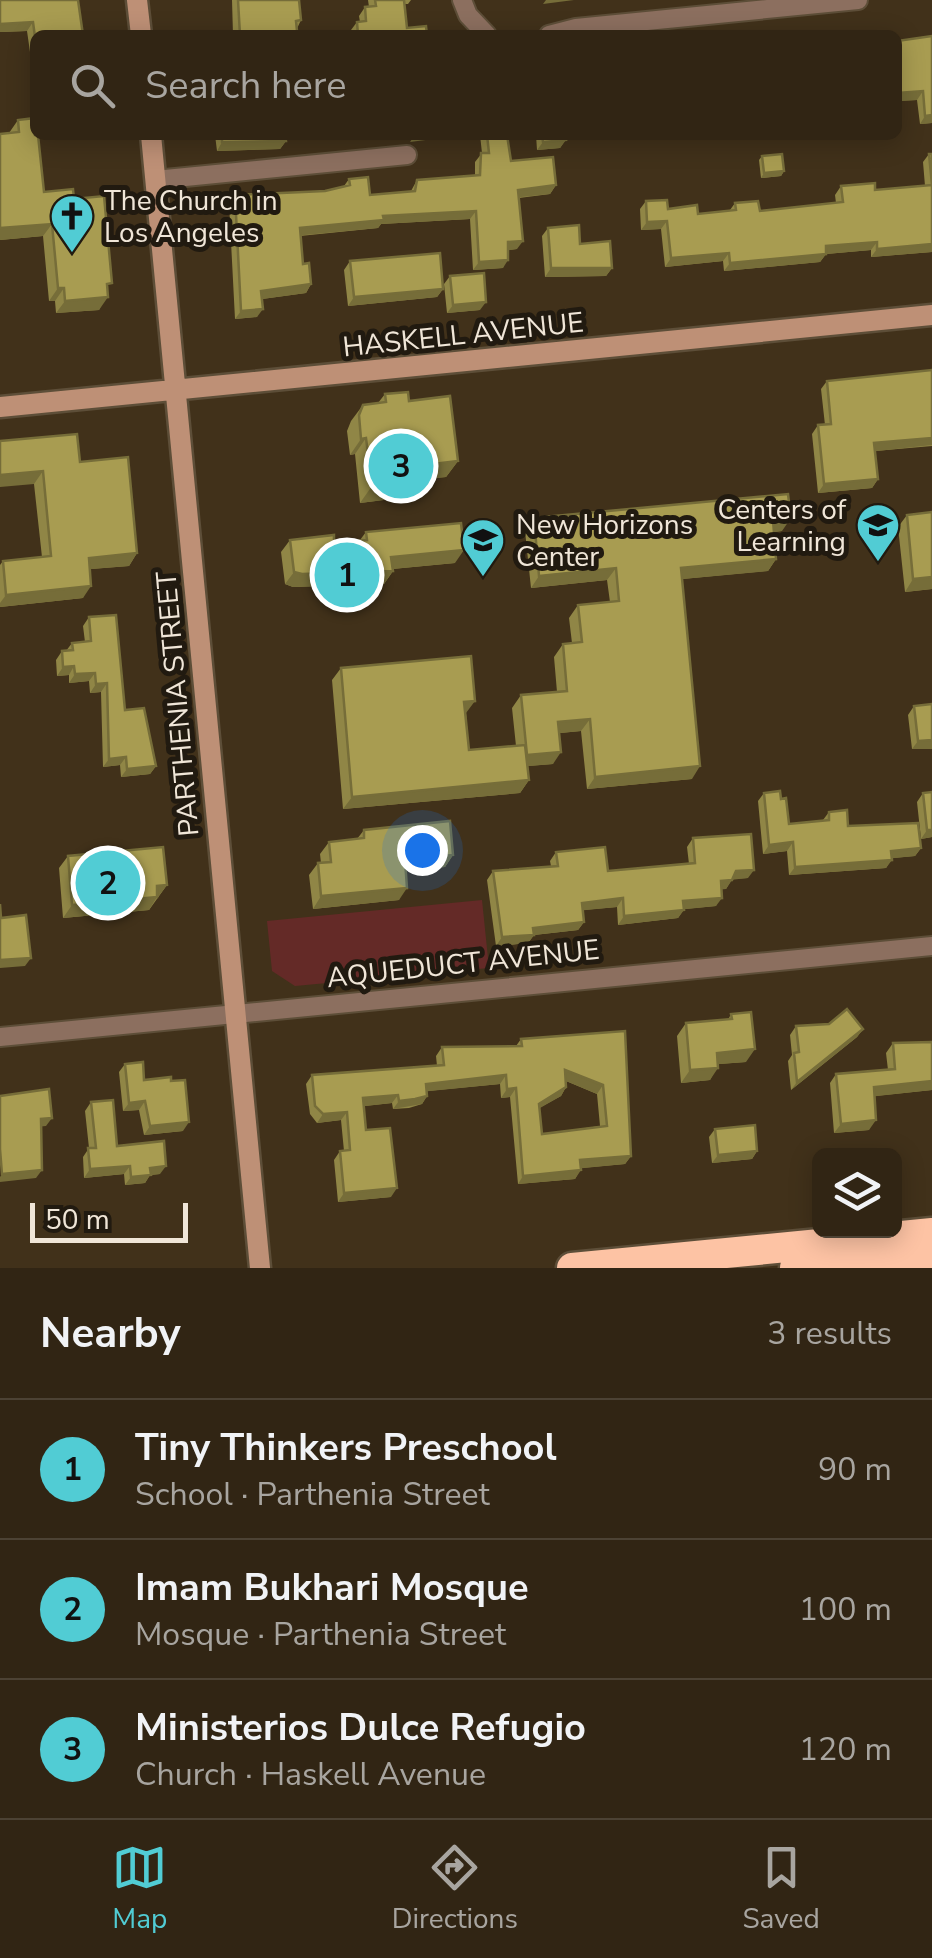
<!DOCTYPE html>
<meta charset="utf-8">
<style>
body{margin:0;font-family:"Nunito Sans",sans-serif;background:#3d3122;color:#f1f3f6}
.controls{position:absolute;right:30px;bottom:30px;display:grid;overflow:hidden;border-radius:15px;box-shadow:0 5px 25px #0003}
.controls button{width:90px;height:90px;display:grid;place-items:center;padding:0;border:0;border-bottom:2px solid #4c4234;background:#312514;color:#f1f3f6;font:50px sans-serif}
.scale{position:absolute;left:30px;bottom:25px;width:158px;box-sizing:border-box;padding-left:10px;border:5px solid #f0e6d8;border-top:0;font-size:28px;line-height:35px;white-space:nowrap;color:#f0e6d8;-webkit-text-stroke:8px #211a10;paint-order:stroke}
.you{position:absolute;left:422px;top:850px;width:35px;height:35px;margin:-25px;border:8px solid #fff;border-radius:50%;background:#1a73e8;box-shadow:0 0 0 15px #1a73e833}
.badge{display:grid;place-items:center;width:65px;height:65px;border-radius:50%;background:#51ccd4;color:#111;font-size:32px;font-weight:700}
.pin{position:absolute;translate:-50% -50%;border:5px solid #fff;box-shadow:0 2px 10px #0006}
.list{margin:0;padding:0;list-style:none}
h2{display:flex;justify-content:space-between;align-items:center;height:130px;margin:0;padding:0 40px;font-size:42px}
h2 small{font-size:32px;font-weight:400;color:#a8a5a0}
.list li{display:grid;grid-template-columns:65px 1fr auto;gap:30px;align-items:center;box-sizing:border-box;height:140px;padding:0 40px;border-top:2px solid #4c4234}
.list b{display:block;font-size:38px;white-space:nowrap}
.list p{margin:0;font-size:32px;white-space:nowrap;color:#a8a5a0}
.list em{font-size:32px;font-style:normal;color:#a8a5a0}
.icon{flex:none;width:55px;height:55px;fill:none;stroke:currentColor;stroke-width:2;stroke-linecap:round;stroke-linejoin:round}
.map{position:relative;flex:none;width:932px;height:1268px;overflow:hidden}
.search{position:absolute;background:#312514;box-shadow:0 5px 25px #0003;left:30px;right:30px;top:30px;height:110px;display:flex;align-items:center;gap:25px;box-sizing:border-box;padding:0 35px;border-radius:15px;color:#a8a5a0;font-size:38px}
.sheet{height:550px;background:#312514}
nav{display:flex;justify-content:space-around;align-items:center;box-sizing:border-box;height:140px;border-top:2px solid #4c4234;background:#312514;font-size:28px;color:#a8a5a0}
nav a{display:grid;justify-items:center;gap:5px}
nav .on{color:#51ccd4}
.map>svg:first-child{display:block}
</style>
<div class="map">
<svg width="932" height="1268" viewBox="0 0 932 1268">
<rect width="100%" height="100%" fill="#41311a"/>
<path fill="#642a27" d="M482,900L489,968L295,986L272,971L267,921Z"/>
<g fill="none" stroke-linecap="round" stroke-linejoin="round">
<g stroke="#5d4e38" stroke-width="22">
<path id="street" d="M462,0L468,15L487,35
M549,35L576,28L858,0
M155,180L407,155
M0,1037L932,946"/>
</g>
<g stroke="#5d4e38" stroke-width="25">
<path id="secondary" d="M137,0L141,35
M151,135L260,1268
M0,407L932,315"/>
</g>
<g stroke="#5d4e38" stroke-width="35">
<path id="highway" d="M572,1268L932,1233
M795,1268L932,1256"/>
</g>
<use href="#street" stroke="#8c6f5f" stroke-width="18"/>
<use href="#secondary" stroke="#be9076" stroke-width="20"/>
<use href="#highway" stroke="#fdc3a4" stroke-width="30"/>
</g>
<path fill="#908646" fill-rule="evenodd" d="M0,0H78L35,35V59H31L27,31L0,32Z
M232,0H299L301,20L294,35H233Z
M368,0H411L408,4H404L407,28L427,35H352L351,30L357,22H360L359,16L365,7H369Z
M932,36V123L920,124L917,100L897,101V41Z
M18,120L44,192L74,199L108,290L99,310L56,313L55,301H49L43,236L0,240V134L9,133Z
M215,135H285L286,141L280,149L217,151Z
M480,135H507L511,161L556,185L550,194L519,198L517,249L508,250L503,268L473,270L470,219L381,224L378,228L300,236L303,264L311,284L306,293L262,299L257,317L235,319L229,203L235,195L325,191L344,186L349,179L370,195L411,191L417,180L475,176V162L482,153Z
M536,135H605L566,139L560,148L537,150Z
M929,154H932V252L871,257V250L826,254L820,262L724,271L723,261L665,267L661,229L641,230L640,209L646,201L668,209L698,214L730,210L735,203L760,211L836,203L835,195L841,186L875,190L925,186L923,162Z
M762,156L784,171L781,176L761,178L759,160Z
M548,228L580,244L612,268L606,276L545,277L542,236Z
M350,261L443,289L437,297L348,306L344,270Z
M450,276L480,310L447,313L444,284Z
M932,370V450V446L875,451L878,479L872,488L818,493L812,434L818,425H825L821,389L827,381Z
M385,394L409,401L458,461L446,477L434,478L423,495L360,503L355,454L350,455L347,431L351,421L363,405L378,403Z
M0,441L80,462L137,553L129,566L90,569L83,598L0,607V565L3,561L42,557L34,484Z
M932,512V589L905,592L898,527L907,515Z
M534,518L782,531L774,532L776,559L768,571L682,579L692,779L587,789L581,731L560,733L553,764L527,766L529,780L520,793L343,809L332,680L341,668L466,713L469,750L516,746L512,708L521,695L557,692L554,657L563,644L572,643L569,618L578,605L610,602L607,580L531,588L525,531Z
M366,532L455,563L392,569L393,571L384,584L293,587L285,584L281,552L290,540L334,543L360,540Z
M89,617L125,710L156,766L150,774L121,777L120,765L103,767L101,692L90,693L89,681L69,683V675L57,676L56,660L62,651H66L72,643L85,642L83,626Z
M932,704V749H912L908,715L914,706Z
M764,793L781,799L789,824L823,820L829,812L848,826L921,848L915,856L892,858L886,868L789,875L787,851L763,854L758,801Z
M923,793L932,837L921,839L917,802Z
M364,830L453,855L445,867L406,871L399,900L313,909L309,875L318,863H321L320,854L329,842L357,839Z
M693,838L748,878L732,879L726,889H721L716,906L684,909L678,918L618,925L617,907L583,910L584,922L578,930L534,935L528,943L496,946L487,880L493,871L551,866L550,861L556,852L608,871L689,864L687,847Z
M68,856L167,885L149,910L63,918L59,868Z
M731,1014L746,1062L718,1064L710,1080L681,1083L677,1036L686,1023L728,1020Z
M796,1026L863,1029L857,1037L791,1090L788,1061L792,1055L790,1035Z
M625,1031L631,1156L625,1164L581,1168L575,1179L518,1184L510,1097L501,1098L500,1084L427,1091V1096L422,1104L409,1108L393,1109L392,1103L364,1106L366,1130L391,1197L338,1202L334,1160L340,1151H344L341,1120L317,1123L310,1114L306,1084L312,1075L437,1066L436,1056L442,1047L516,1046L521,1039ZM566,1081L597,1094L600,1126L542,1134L539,1108L561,1096L566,1087Z
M932,1042V1090L875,1096L869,1130L834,1133L830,1083L836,1074L888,1070L886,1053L893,1043Z
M125,1064L144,1080L183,1131L144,1135L139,1110L123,1111L119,1072Z
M91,1102L117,1146L160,1174L150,1175L145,1183L125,1185L124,1174L84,1178L83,1157L89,1148L85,1111Z
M715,1129L757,1151L752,1159L712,1163L709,1137Z"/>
<path fill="#766d39" d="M546,0H574L543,4Z
M33,22L27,31L0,32V24Z
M923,91L917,100L897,101V93Z
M932,115V123L920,124L925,116Z
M415,135H444L441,138L410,142Z
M563,135H605L559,140Z
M566,140L560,148L537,150L543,142Z
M286,141L280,149L217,151L222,142Z
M784,171L781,176L761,178L764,173Z
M556,185L550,194L512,198L518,190Z
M476,211L470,219L381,224L378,228L294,236L300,228L383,216Z
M667,221L661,229L641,230L647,222Z
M52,224L43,236L0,240V228Z
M523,241L517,249L502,251L508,242Z
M877,242L871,250L826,254L820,262L724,271L730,263L826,246Z
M932,244V252L871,257L877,249Z
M729,253L723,261L665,267L671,258Z
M508,260L503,268L473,270L479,262Z
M551,268H612L606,276L545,277Z
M311,284L306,293L255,300L261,291Z
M58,288H64L55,301H49Z
M443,289L437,297L348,306L354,297Z
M108,297L99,310L56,313L65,301Z
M486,302L480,310L447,313L453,305Z
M263,309L257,317L235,319L241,311Z
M366,438L355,454L350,455L361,439Z
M932,438V445L868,452L874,443Z
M458,461L446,477L421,480L432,464Z
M43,471L34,484L0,487V475Z
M434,479L423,495L360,503L372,486Z
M878,479L872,488L818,493L824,484Z
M791,518L782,531L764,533L773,520Z
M464,550L455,563L382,570L391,557Z
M137,553L129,566L80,570L89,558Z
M776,559L768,571L672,580L681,568Z
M616,568L607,580L531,588L539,576Z
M393,571L384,584L293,587L285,584L294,572Z
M932,577V589L905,592L913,579Z
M91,586L83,598L0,607V603L6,595Z
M74,666L69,675L57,676L63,667Z
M95,673L89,681L69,683L75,674Z
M107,683L101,692L90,693L96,684Z
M475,701L466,713L456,714L464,702Z
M590,719L581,731L550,734L558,722Z
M932,740V749H912L918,741Z
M561,752L553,764L518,767L527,755Z
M126,757L120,765L103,767L109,759Z
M156,766L150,774L121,777L127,769Z
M700,766L692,779L587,789L595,777Z
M529,780L520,793L343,809L352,797Z
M927,830H932V837L921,839Z
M793,842L787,851L763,854L769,845Z
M921,848L915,856L885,859L891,851Z
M453,855L445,867L396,872L405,860Z
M892,860L886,868L789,875L795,867Z
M754,870L748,878L730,880L736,871Z
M732,880L726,889L715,890L721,881Z
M167,885L158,897L157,886Z
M407,888L399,900L313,909L321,896Z
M157,897L149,910L63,918L72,905Z
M623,898L617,907L576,911L582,903Z
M722,898L716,906L677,910L683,901Z
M684,910L678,918L618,925L624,916Z
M584,922L578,930L534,935L528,943L496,946L502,937L533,928Z
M31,958L25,966L0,968V960Z
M863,1029L857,1037L791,1090L797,1082Z
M755,1049L746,1062L708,1065L717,1053Z
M718,1068L710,1080L681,1083L690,1070Z
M565,1070L603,1085L597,1094L559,1078Z
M506,1075L500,1084L420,1092L426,1084Z
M932,1081V1090L868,1097L874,1087Z
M566,1087L561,1096L533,1112L539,1104Z
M516,1088L510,1097L501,1098L507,1089Z
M398,1095L392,1103L357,1107L363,1098Z
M427,1096L422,1104L393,1109L399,1101Z
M145,1101L139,1110L123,1111L129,1103Z
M347,1112L341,1120L317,1123L323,1114Z
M52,1118L46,1126L35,1127L41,1119Z
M876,1120L869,1130L834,1133L841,1124Z
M189,1122L183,1131L144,1135L150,1126Z
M757,1151L752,1159L712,1163L718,1155Z
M631,1156L625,1164L574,1169L580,1160Z
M130,1166L124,1174L84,1178L90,1169Z
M166,1166L160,1174L150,1175L145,1183L125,1185L131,1177L150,1168Z
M42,1170L36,1178L0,1182V1177L2,1174Z
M581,1170L575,1179L518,1184L523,1176Z
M397,1188L391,1197L338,1202L344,1193Z"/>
<path fill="#a89c51" stroke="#766d39" stroke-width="2.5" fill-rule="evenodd" d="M0,0H78L83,35H35V37L33,22L0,24Z
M238,0H299L301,20L296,21L297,31L292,35H240Z
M375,0H404L407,28L426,26L427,35H358L357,22L366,21L365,7L376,6Z
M932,36V115L925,116L923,91L897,93V41Z
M35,118V135H38L44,192L73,189L74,199L104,196L112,283L107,284L108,297L65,301L64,288H58L52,224L0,228V134L19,132L18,120Z
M222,135H285L286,141L222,142Z
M487,135H507L511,161L553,157L556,185L518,190L523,241L508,242V260L479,262L476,211L383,216L384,220L300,228L303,264L309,263L311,284L261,291L263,309L241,311L235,195L325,191L350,185L349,179L368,177L370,195L415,191L417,180L480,175L481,153H489Z
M542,135H565L566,140L543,142Z
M782,154L784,171L764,173L762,156Z
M929,154H932V244L877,249V242L826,246V254L730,263L729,253L671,258L667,221L647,222L646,201L667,200L668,209L697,205L698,214L736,210L735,203L758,201L760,211L843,202L841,186L875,183V190L932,185Z
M579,225L580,244L610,241L612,268H551L548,228Z
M440,253L443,289L354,297L350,261Z
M484,273L486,302L453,305L450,276Z
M932,370V438L874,443L878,479L824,484L818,425L831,424L827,381Z
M408,392L409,401L450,396L458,461L432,464L434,479L372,486L366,438L361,439L359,415L363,405L386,402L385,394Z
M77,434L80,462L128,457L137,553L89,558L91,586L6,595L3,561L51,556L43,471L0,475V441Z
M788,494L791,518L773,520L776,559L681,568L700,766L595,777L590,719L558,722L561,752L527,755L521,695L567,691L563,644L582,642L578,605L619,601L616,568L539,576L534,518Z
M932,512V577L913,579L907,515Z
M461,523L464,550L391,557L393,571L302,574L294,572L290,540L334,535V543L367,540L366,532Z
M116,615L125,710L144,708L156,766L127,769L126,757L109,759L107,683L96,684L95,673L75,674L74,666L63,667L62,651L73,650L72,643L91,641L89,617Z
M471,656L475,701L464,702L469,750L525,745L529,780L352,797L341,668Z
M932,704V740L918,741L914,706Z
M780,791L781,799L786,798L789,824L829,820V812L847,810L848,826L918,823L921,848L891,851L892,860L795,867L793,842L769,845L764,793Z
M932,792V830H927L923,793Z
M450,821L453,855L405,860L407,888L321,896L318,863L331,862L329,842L364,838V830Z
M751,834L754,870L736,871L732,880L721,881L722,898L683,901L684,910L624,916L623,898L582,903L584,922L533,928L534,935L502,937L493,871L558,866L556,852L605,847L608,871L695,863L693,838Z
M163,847L167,885L157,886V897L72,905L68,856Z
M0,904L1,918L26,915L31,958L0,960Z
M847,1009L863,1029L797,1082L794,1053L799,1052L796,1026L829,1024Z
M751,1012L755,1049L717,1053L718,1068L690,1070L686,1023L732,1019L731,1014Z
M625,1031L631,1156L580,1160L581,1170L523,1176L516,1088L507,1089L506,1075L426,1084L427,1096L415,1099L399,1101L398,1095L363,1098L366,1130L390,1128L397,1188L344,1193L340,1151L350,1150L347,1112L323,1114L315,1106L312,1075L444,1065L442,1047L522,1046L521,1039ZM565,1070L603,1085L607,1126L542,1134L539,1104L566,1087Z
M932,1042V1081L874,1087L876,1120L841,1124L836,1074L895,1069L893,1043Z
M143,1062L144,1080L171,1077V1081L185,1080L189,1122L150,1126L145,1101L129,1103L125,1064Z
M49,1089L52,1118L41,1119L42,1170L2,1174L0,1149V1096Z
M113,1100L117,1146L164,1141L166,1166L150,1168L151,1175L131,1177L130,1166L90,1169L88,1148H96L91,1102Z
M755,1125L757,1151L718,1155L715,1129Z"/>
<defs>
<g id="church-pin" transform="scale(2.25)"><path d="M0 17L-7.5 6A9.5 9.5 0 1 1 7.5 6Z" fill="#51ccd4" stroke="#211a10"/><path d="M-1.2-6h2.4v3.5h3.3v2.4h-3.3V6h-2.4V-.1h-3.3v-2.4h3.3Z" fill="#111"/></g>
<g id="school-pin" transform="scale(2.25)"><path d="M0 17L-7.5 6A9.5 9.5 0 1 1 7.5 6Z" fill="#51ccd4" stroke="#211a10"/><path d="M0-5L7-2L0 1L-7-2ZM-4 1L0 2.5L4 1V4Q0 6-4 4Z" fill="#111"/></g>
</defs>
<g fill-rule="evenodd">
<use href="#church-pin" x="72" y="216"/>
<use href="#school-pin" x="878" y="525"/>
<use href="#school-pin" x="483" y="540"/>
</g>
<g text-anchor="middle" stroke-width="10" stroke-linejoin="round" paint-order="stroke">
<g font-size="28" fill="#f0e6d8" stroke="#211a10" text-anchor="start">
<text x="104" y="210">The Church in<tspan x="104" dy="32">Los Angeles</tspan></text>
<text x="846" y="519" text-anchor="end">Centers of<tspan x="846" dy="32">Learning</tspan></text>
<text x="516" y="534">New Horizons<tspan x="516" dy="32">Center</tspan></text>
</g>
<g font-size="28" fill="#f0e6d8" stroke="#211a10">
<text transform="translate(463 334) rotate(-6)" y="10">HASKELL AVENUE</text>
<text transform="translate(177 704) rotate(-95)" y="10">PARTHENIA STREET</text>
<text transform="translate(463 963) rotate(-6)" y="10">AQUEDUCT AVENUE</text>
</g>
</g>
</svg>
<div class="controls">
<button><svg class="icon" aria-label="layers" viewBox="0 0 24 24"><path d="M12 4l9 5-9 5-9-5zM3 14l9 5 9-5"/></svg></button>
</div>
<div class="scale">50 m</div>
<div class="you"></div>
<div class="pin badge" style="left:347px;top:575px">1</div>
<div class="pin badge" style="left:108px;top:883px">2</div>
<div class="pin badge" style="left:401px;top:466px">3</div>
<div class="search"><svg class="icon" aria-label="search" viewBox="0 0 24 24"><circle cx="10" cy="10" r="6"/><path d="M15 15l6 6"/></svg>Search here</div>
</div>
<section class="sheet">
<h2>Nearby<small>3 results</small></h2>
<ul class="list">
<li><span class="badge">1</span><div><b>Tiny Thinkers Preschool</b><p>School · Parthenia Street</p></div><em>90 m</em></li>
<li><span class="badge">2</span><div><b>Imam Bukhari Mosque</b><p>Mosque · Parthenia Street</p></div><em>100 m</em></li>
<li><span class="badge">3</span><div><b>Ministerios Dulce Refugio</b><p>Church · Haskell Avenue</p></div><em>120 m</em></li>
</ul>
</section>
<nav>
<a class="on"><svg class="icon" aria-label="map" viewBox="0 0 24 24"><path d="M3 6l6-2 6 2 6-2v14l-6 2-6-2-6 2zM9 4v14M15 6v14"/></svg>Map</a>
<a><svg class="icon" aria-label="directions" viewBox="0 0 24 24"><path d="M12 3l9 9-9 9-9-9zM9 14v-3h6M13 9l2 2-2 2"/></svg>Directions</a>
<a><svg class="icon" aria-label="saved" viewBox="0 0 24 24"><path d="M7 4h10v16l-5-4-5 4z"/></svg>Saved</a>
</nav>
